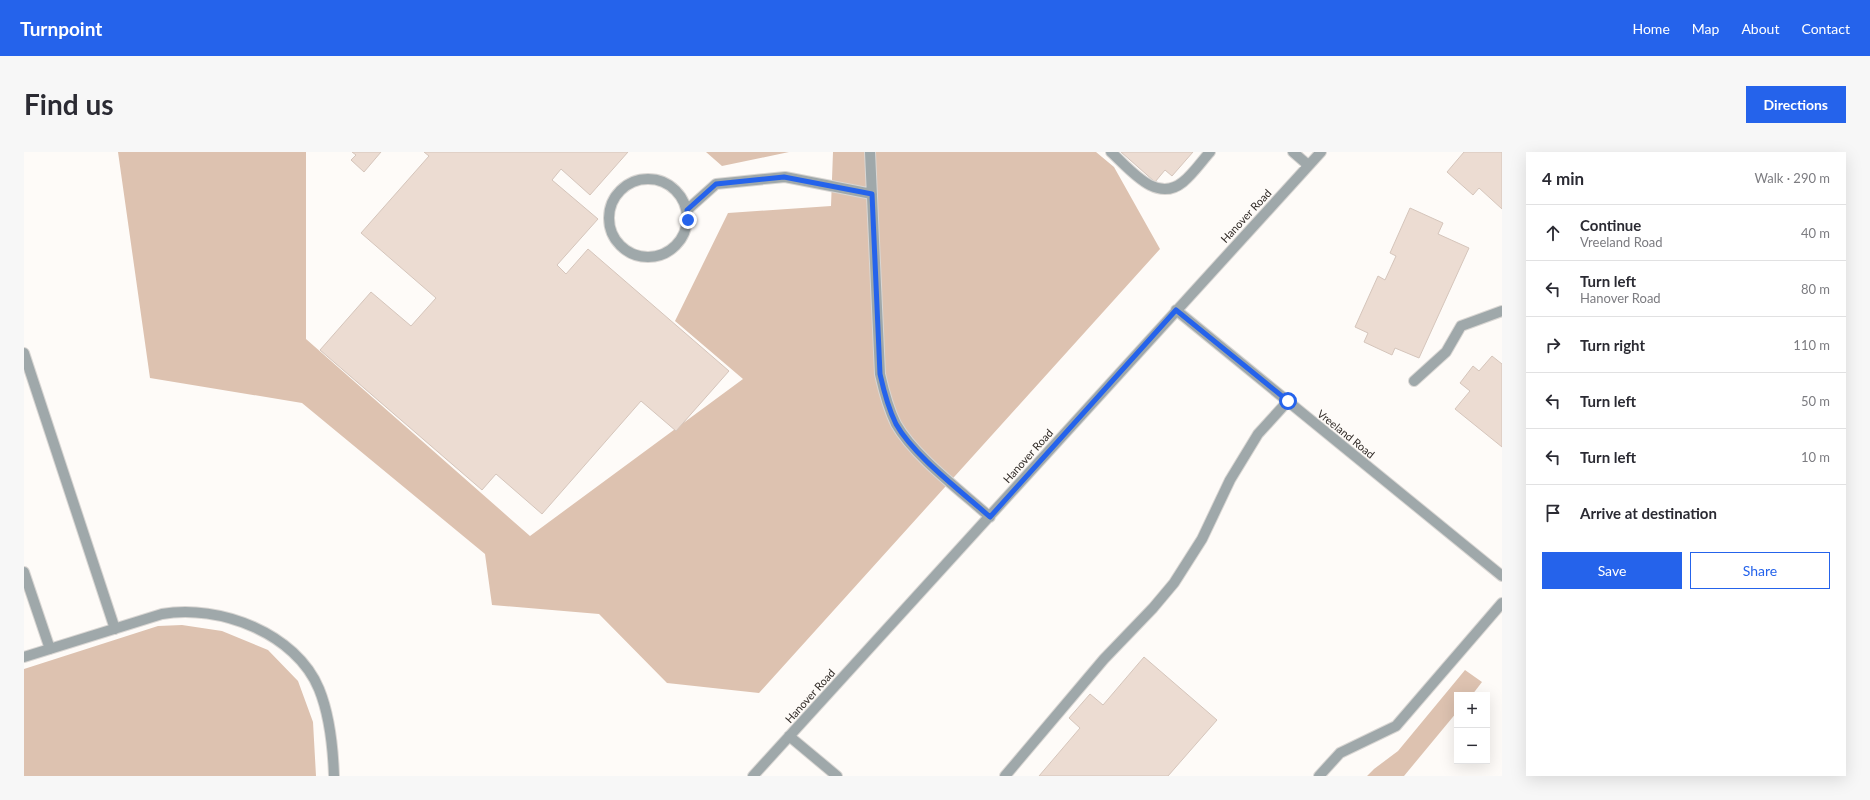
<!DOCTYPE html>
<meta charset="utf-8">
<style>
body{margin:0;font-family:Lato,sans-serif;background:#f7f7f7;color:#2b2b33}
.controls{position:absolute;right:12px;bottom:12px;display:grid;overflow:hidden;border-radius:0px;box-shadow:0 4px 16px #0002}
.controls button{width:36px;height:36px;display:grid;place-items:center;padding:0;border:0;border-bottom:1px solid #e1e1e2;background:#fff;color:#2b2b33;font:20px sans-serif}
.stop{position:absolute;width:12px;height:12px;margin:-9px;border:3px solid #2563eb;border-radius:50%;background:#fff}
.stop.end{background:#2563eb;border-color:#fff;box-shadow:0 1px 4px #0008}
.list{margin:0;padding:0;list-style:none}
h2{display:flex;justify-content:space-between;align-items:center;height:52px;margin:0;padding:0 16px;font-size:17px}
h2 small{font-size:13px;font-weight:400;color:#7c7c81}
.list li{display:grid;grid-template-columns:26px 1fr auto;gap:12px;align-items:center;box-sizing:border-box;height:56px;padding:0 16px;border-top:1px solid #e1e1e2}
.list b{display:block;font-size:15px;white-space:nowrap}
.list p{margin:0;font-size:13px;white-space:nowrap;color:#7c7c81}
.list em{font-size:13px;font-style:normal;color:#7c7c81}
.actions{display:flex;gap:8px;padding:12px 16px}
.actions a{flex:1;padding:9px 0;border:1px solid #2563eb;border-radius:0px;text-align:center;font-size:14px;color:#2563eb}
.actions .main{background:#2563eb;color:#fff}
.icon{flex:none;width:22px;height:22px;fill:none;stroke:currentColor;stroke-width:2;stroke-linecap:round;stroke-linejoin:round}
.map{position:relative;flex:none;width:1478px;height:624px;overflow:hidden;border-radius:0px}
header{display:flex;align-items:center;gap:24px;box-sizing:border-box;height:56px;padding:0 20px;background:#2563eb;color:#fff}
header strong{font-size:19px}
nav{display:flex;gap:22px;margin-inline-start:auto;font-size:14px}
.intro{display:flex;align-items:center;justify-content:space-between;box-sizing:border-box;height:96px;padding:0 24px}
h1{margin:0;font-size:28px}
.button{padding:10px 18px;border-radius:0px;background:#2563eb;color:#fff;font-size:14px;font-weight:700}
main{display:flex;gap:24px;padding:0 24px}
aside{flex:1;background:#fff;border-radius:0px;box-shadow:0 4px 16px #0002}
.map>svg:first-child{display:block}
</style>
<header>
<strong>Turnpoint</strong>
<nav><a>Home</a><a>Map</a><a>About</a><a>Contact</a></nav>
</header>
<div class="intro"><h1>Find us</h1><a class="button">Directions</a></div>
<main>
<div class="map">
<svg width="1478" height="624" viewBox="0 0 1478 624">
<rect width="100%" height="100%" fill="#fefbf8"/>
<path fill="#ddc2b0" d="M94,0H282V187L506,384L719,227L651,169L704,61L807,54L809,0H1072L1090,15L1136,97L735,541L643,531L575,462L468,453L461,402L278,251L126,226Z
M682,0H765L698,14Z
M158,473L198,479L244,498L274,529L289,570L292,624H0V517L134,474Z
M1441,518L1458,530L1448,543H1433V560L1380,624H1343L1350,617L1374,599Z"/>
<path fill="#ecdcd2" stroke="#d5c5bb" d="M328,0H357L340,20L327,8L332,3Z
M400,0H604L566,43L537,17L528,28L574,67L533,113L542,122L564,97L705,219L652,279L617,249L518,362L472,322L458,338L296,198L347,140L387,174L412,146L337,81L405,4Z
M1097,0H1169L1148,24L1141,18L1131,30Z
M1440,0H1478V57L1455,36L1449,43L1423,20Z
M1386,56L1419,71L1414,82L1445,96L1395,206L1371,196L1368,203L1340,190L1344,181L1331,175L1354,124L1361,128L1372,104L1366,101Z
M1468,204L1478,212V295L1431,257L1446,239L1436,231L1449,214L1455,219Z
M1120,505L1193,568L1144,624H1015L1056,576L1045,566L1066,542L1079,553Z"/>
<g fill="none" stroke-linecap="round" stroke-linejoin="round">
<g stroke="#d9d6d3" stroke-width="12">
<path id="minor" d="M846,0L856,222C860,240 864,256 872,272C890,304 937,339 966,365
M1087,0C1106,17 1132,52 1159,30C1169,22 1177,10 1186,0
M1269,0L1284,13
M585 66a39 39 0 1 1 78 0a39 39 0 1 1-78 0Z
M663,58L692,32L761,25L848,42
M1152,158L1478,424
M0,201L91,477
M1390,229L1422,200L1437,174L1478,159
M0,420L26,497
M0,505L138,462C195,452 272,481 295,537C306,564 309,595 310,624
M765,584L813,624
M729,624L1297,0
M981,624L1080,507L1129,456L1150,431L1178,387L1206,328L1234,282L1264,249
M1295,624L1316,601L1372,574L1478,451"/>
</g>
<use href="#minor" stroke="#9fa8aa" stroke-width="10"/>
</g>
<g fill="none" stroke-linecap="round" stroke-linejoin="round">
<path stroke="#2563eb" stroke-width="5" d="M664,68L663,58L692,32L760,25L848,42L856,222C860,240 864,256 872,272C890,304 937,339 966,365L1152,158L1264,249"/>
</g>
<g text-anchor="middle" stroke-width="3" stroke-linejoin="round" paint-order="stroke">
<g font-size="11" fill="#322c28" stroke="#fefbf8">
<text transform="translate(1222 64) rotate(-47)" y="4">Hanover Road</text>
<text transform="translate(1322 282) rotate(39)" y="4">Vreeland Road</text>
<text transform="translate(1004 304) rotate(-48)" y="4">Hanover Road</text>
<text transform="translate(786 544) rotate(-48)" y="4">Hanover Road</text>
</g>
</g>
</svg>
<div class="controls">
<button>+</button>
<button>−</button>
</div>
<div class="stop" style="left:1264px;top:249px"></div>
<div class="stop end" style="left:664px;top:68px"></div>
</div>
<aside>
<h2>4 min<small>Walk · 290 m</small></h2>
<ul class="list">
<li><svg class="icon" aria-label="ahead" viewBox="0 0 24 24"><path d="M12 20V5M6 11l6-6 6 6"/></svg><div><b>Continue</b><p>Vreeland Road</p></div><em>40 m</em></li>
<li><svg class="icon" aria-label="left" viewBox="0 0 24 24"><path d="M17 20v-9H6M10 6l-5 5 5 5"/></svg><div><b>Turn left</b><p>Hanover Road</p></div><em>80 m</em></li>
<li><svg class="icon" aria-label="right" viewBox="0 0 24 24"><path d="M7 20v-9h11M14 6l5 5-5 5"/></svg><div><b>Turn right</b></div><em>110 m</em></li>
<li><svg class="icon" aria-label="left" viewBox="0 0 24 24"><path d="M17 20v-9H6M10 6l-5 5 5 5"/></svg><div><b>Turn left</b></div><em>50 m</em></li>
<li><svg class="icon" aria-label="left" viewBox="0 0 24 24"><path d="M17 20v-9H6M10 6l-5 5 5 5"/></svg><div><b>Turn left</b></div><em>10 m</em></li>
<li><svg class="icon" aria-label="arrive" viewBox="0 0 24 24"><path d="M6 21V4h12l-3 4 3 4H6"/></svg><div><b>Arrive at destination</b></div></li>
</ul>
<div class="actions"><a class="main">Save</a><a>Share</a></div>
</aside>
</main>
